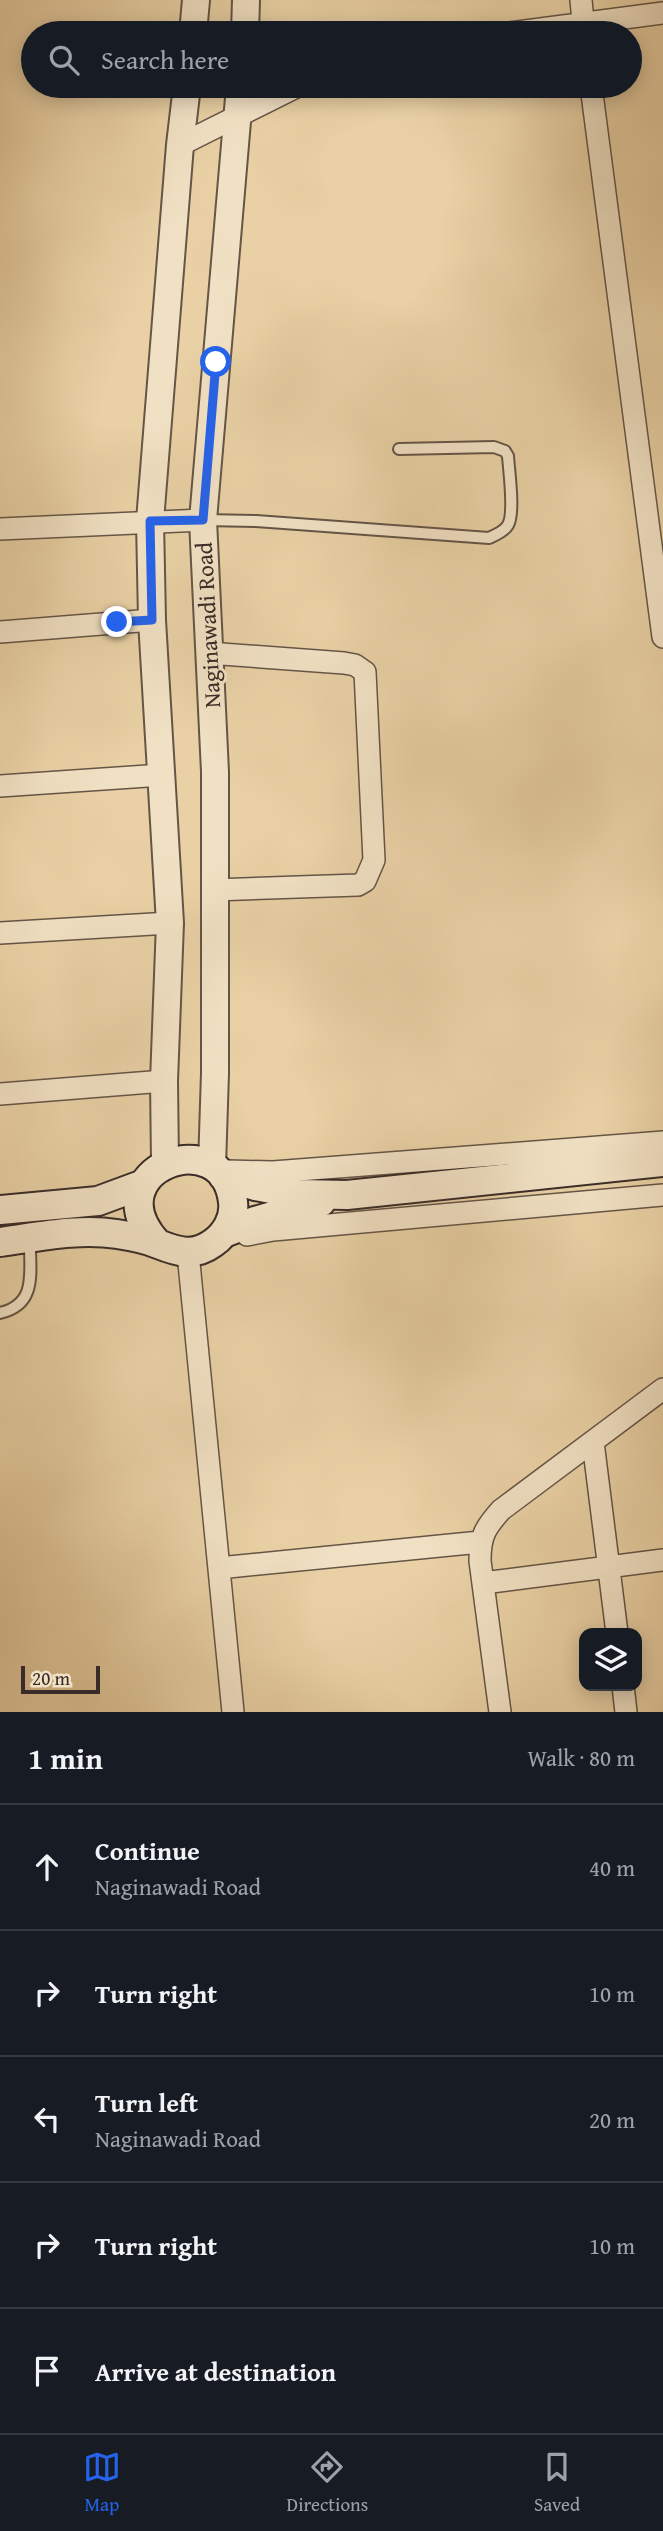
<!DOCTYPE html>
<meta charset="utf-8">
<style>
body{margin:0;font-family:"Gentium Book Plus",serif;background:#20242c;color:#f1f3f6}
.controls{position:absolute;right:21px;bottom:21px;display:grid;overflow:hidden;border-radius:14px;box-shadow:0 4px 18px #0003}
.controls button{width:63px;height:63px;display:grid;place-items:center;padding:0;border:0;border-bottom:2px solid #363941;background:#171b24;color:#f1f3f6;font:35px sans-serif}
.scale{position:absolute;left:21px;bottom:18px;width:79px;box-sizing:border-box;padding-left:7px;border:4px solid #392c28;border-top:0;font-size:19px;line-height:24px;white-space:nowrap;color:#392c28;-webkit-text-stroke:5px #f1e1c4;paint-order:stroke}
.stop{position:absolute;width:21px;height:21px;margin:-16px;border:5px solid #2563eb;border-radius:50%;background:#fff}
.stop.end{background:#2563eb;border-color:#fff;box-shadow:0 2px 7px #0008}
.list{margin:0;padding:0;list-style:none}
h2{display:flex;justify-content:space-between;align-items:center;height:91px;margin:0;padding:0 28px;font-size:30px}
h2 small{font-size:23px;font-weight:400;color:#9ea1a6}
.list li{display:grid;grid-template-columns:46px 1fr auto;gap:21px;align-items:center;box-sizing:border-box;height:126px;padding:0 28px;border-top:2px solid #363941}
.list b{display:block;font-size:26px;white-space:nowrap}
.list p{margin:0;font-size:23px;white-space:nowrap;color:#9ea1a6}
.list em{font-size:23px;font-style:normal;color:#9ea1a6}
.icon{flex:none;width:38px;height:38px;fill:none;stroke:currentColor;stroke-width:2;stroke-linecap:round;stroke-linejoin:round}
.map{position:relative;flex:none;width:663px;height:1712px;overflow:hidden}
.search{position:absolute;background:#171b24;box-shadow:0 4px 18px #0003;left:21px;right:21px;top:21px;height:77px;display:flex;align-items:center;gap:18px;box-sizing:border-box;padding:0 24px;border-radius:38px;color:#9ea1a6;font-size:26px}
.sheet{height:721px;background:#171b24}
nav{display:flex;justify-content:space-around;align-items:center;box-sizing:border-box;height:98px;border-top:2px solid #363941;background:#171b24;font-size:19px;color:#9ea1a6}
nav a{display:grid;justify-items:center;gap:4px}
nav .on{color:#2563eb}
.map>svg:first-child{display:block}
</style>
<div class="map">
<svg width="663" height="1712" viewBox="0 0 663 1712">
<rect width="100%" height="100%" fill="#e9d1a5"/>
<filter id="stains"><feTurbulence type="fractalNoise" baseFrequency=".00286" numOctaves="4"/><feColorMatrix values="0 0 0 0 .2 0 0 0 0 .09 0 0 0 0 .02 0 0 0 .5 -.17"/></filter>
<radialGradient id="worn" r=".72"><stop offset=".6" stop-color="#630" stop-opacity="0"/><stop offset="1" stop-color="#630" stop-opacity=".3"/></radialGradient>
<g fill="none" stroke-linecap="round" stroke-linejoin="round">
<g stroke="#655547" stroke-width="14">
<path id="service" d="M203,520L256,521L489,538C495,535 504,532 508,525C515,513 509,471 508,456L505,451L494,447L399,449
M0,1313C39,1304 29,1270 30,1238"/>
</g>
<g stroke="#655547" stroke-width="24">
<path id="minor" d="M581,0L584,33
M510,33L663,13
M591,86L663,637
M180,145L298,86
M0,529L203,520
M0,632L152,620
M208,653L344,663L355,665L365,672L374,860L365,881L358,885L214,890
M0,786L162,775
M0,933L170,923
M0,1094L164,1081
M227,1171L273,1172L663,1142
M247,1235L273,1230L663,1195
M188,1253L233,1712
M593,1442L617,1633
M219,1568L480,1542
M483,1583L663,1560
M623,1686L626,1712
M500,1712L480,1561C480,1536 485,1528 501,1510L663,1389"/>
</g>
<g stroke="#655547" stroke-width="30">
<path id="tertiary" d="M193,33L196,0
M245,33L246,0
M165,1163L164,1081L170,923L152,620L150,521L180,145L187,86
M212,1166L215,1073V772L203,520L240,86"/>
</g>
<g stroke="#392c28" stroke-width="32">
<path id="secondary" d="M223,1176L255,1186L298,1194L347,1195L663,1162
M0,1210L98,1201L144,1184
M224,1233L255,1221L321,1202
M0,1242C38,1237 78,1228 117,1234C130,1236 146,1239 158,1244C178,1252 194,1257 213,1243C226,1234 235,1218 233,1202C224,1120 91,1170 157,1243"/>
</g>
<use href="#service" stroke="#f1e1c4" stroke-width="10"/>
<use href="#minor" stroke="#f1e1c4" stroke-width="21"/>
<use href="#tertiary" stroke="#f1e1c4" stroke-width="26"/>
<use href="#secondary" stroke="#f1e1c4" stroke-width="28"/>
</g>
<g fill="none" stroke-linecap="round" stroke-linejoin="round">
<path stroke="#2563eb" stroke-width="9" d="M117,622L152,620L150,521L203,520L216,362"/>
</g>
<g text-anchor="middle" stroke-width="6" stroke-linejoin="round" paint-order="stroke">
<g font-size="23" fill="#392c28" stroke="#f1e1c4">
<text transform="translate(208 625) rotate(-93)" y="8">Naginawadi Road</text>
</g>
</g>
<rect width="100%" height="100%" filter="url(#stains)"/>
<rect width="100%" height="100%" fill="url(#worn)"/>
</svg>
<div class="controls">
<button><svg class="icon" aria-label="layers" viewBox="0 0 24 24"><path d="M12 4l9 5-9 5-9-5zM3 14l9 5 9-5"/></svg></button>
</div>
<div class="scale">20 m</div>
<div class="stop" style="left:216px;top:362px"></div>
<div class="stop end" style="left:117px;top:622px"></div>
<div class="search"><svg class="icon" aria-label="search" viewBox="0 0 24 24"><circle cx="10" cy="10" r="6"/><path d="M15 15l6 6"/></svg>Search here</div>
</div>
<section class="sheet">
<h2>1 min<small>Walk · 80 m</small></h2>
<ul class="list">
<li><svg class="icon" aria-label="ahead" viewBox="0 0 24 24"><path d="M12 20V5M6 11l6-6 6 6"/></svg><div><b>Continue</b><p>Naginawadi Road</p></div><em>40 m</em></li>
<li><svg class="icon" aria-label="right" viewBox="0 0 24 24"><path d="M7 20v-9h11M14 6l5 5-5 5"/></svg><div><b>Turn right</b></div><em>10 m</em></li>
<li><svg class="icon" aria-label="left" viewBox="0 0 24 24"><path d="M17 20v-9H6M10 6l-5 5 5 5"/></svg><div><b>Turn left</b><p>Naginawadi Road</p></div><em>20 m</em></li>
<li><svg class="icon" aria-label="right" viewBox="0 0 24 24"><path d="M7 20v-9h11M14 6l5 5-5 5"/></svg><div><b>Turn right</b></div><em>10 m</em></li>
<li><svg class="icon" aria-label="arrive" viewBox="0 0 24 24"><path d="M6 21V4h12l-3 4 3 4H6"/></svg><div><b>Arrive at destination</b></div></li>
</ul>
</section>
<nav>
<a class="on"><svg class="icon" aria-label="map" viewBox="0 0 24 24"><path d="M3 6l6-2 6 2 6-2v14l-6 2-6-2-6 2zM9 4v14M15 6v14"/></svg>Map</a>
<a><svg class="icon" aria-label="directions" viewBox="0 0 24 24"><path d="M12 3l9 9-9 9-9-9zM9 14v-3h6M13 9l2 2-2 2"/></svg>Directions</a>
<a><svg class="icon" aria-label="saved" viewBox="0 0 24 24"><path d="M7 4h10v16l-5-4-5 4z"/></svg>Saved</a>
</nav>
